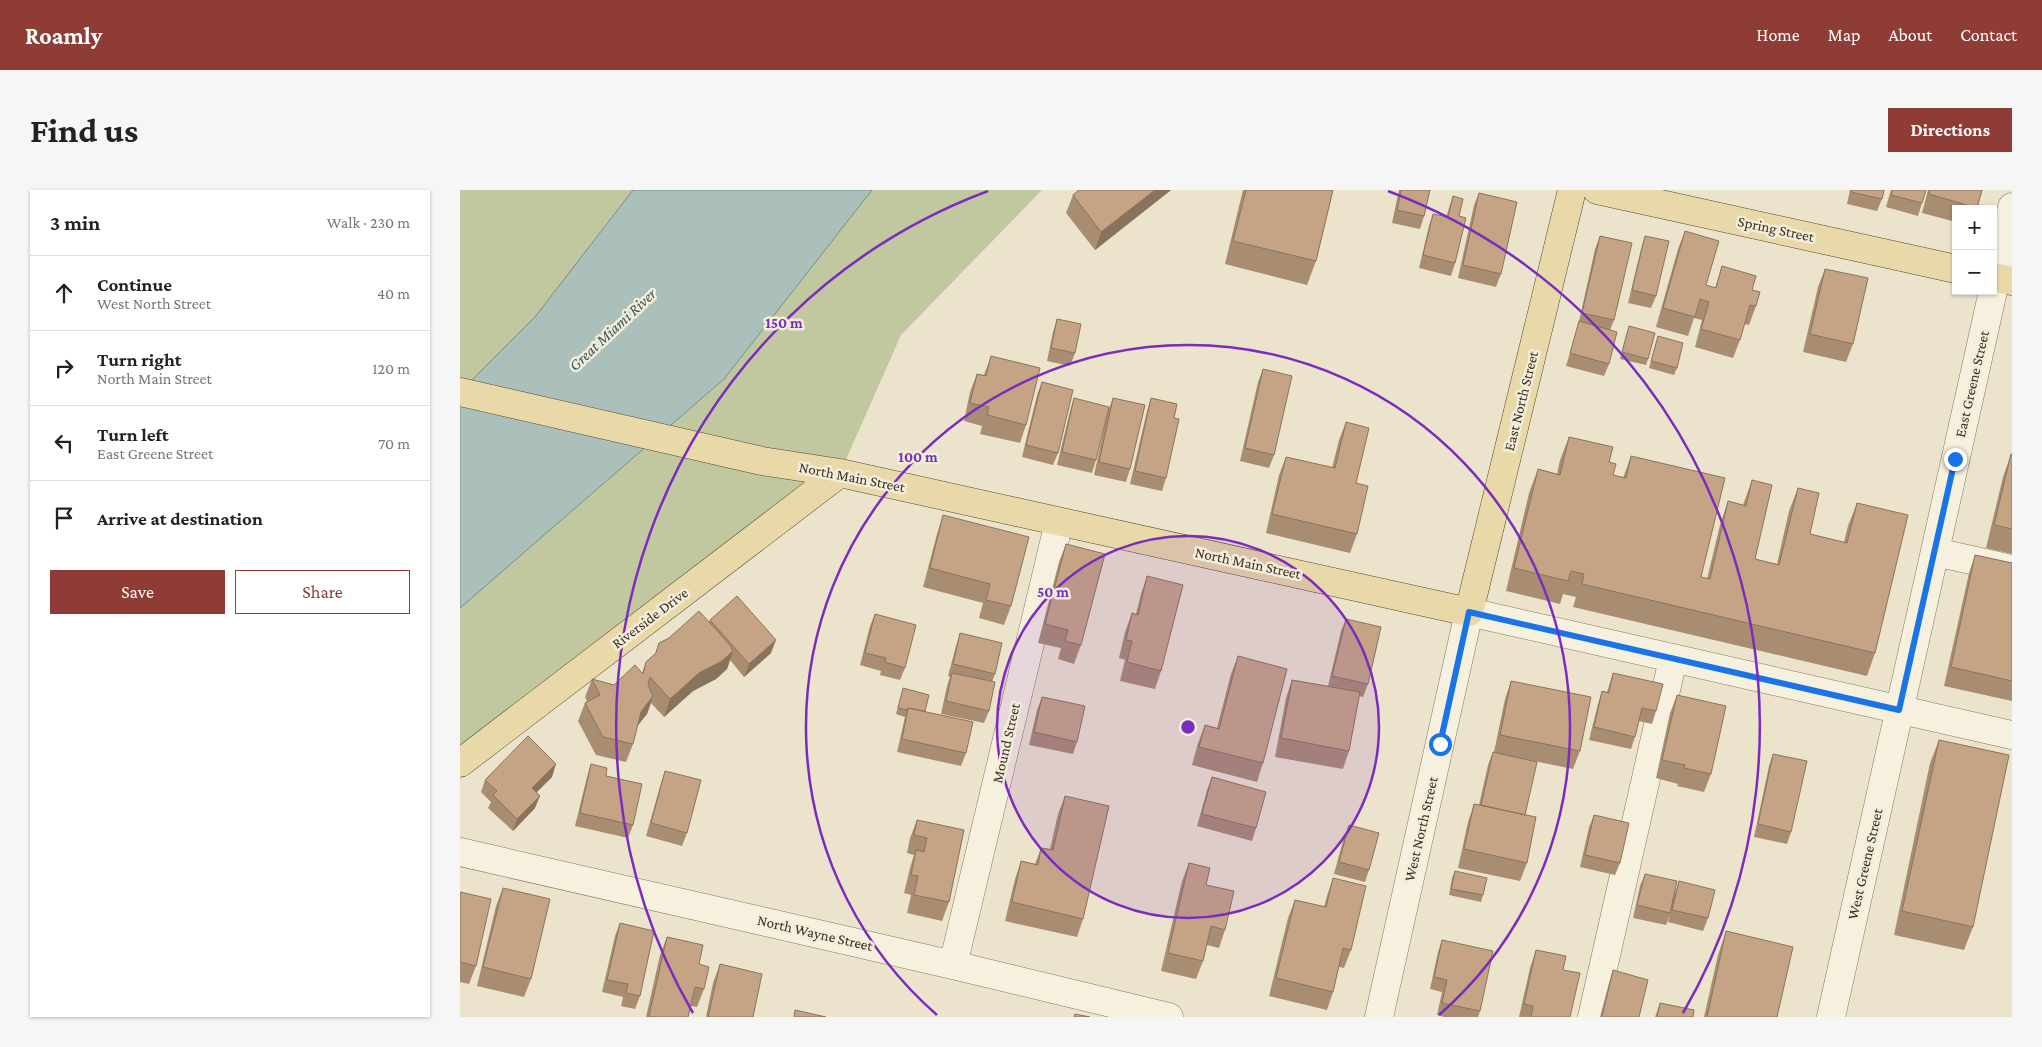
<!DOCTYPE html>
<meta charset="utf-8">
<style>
body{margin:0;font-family:"Crimson Pro",serif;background:#f6f6f6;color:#222}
.controls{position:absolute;right:15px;top:15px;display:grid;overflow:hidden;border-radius:0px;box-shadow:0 1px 4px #0004}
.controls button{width:45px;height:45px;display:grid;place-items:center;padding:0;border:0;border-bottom:1px solid #e0e0e0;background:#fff;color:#222;font:25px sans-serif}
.stop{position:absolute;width:15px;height:15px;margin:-11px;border:4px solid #1a73e8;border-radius:50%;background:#fff}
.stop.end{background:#1a73e8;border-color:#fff;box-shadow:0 1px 5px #0008}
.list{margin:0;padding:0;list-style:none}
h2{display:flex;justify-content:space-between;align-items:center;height:65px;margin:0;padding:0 20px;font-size:21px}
h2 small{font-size:16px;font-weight:400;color:#767676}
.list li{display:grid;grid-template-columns:32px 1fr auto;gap:15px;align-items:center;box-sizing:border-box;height:75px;padding:0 20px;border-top:1px solid #e0e0e0}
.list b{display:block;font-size:19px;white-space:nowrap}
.list p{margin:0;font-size:16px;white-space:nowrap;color:#767676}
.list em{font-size:16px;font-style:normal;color:#767676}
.actions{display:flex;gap:10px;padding:15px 20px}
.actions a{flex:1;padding:11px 0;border:1px solid #8f3c37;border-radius:0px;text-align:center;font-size:18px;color:#8f3c37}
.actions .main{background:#8f3c37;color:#fff}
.icon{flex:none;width:28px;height:28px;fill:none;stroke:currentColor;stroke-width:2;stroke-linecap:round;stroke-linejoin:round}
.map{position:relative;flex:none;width:1552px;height:827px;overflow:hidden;border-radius:0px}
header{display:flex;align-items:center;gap:30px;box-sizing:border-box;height:70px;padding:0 25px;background:#8f3c37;color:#fff}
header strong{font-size:24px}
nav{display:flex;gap:28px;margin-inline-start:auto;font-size:18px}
.intro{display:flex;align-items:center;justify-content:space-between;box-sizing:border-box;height:120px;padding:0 30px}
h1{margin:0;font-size:35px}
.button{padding:12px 22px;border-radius:0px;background:#8f3c37;color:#fff;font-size:18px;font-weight:700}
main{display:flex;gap:30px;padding:0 30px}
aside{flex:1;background:#fff;border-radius:0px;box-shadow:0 1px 4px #0004}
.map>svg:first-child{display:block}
</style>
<header>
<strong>Roamly</strong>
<nav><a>Home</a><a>Map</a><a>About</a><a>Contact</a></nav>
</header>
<div class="intro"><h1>Find us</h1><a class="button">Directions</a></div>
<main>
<aside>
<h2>3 min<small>Walk · 230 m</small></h2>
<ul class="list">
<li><svg class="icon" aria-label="ahead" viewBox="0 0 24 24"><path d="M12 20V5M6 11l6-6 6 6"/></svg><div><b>Continue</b><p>West North Street</p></div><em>40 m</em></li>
<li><svg class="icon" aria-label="right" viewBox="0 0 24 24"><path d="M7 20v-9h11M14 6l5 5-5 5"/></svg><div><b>Turn right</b><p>North Main Street</p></div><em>120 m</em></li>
<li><svg class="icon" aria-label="left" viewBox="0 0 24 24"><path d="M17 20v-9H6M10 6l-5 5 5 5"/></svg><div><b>Turn left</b><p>East Greene Street</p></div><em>70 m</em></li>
<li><svg class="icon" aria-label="arrive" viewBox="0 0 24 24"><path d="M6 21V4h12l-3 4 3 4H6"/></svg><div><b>Arrive at destination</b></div></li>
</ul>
<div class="actions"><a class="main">Save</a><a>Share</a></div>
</aside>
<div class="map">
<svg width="1552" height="827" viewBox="0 0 1552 827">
<rect width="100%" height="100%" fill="#ebe3cc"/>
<path fill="#c1c8a0" d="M0,0H173L75,127L0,202Z
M412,0H582L441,145L380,283L0,573V418L264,189Z"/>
<path fill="#abc0bb" stroke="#728e89" d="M173,0H412L264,189L0,418V202L75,127Z"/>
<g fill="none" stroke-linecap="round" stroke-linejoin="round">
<g stroke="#867761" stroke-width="29">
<path id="minor" d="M1533,101L1552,17
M1475,362L1552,379
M0,662L493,775L709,827
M493,775L599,332
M919,827L1009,422L1552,545
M1132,827L1213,469
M1371,827L1533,101"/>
</g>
<g stroke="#554634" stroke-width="29">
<path id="major" d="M1137,0L1496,79
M1533,87L1552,91
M0,202L302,271L380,283L1009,422L1112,0
M0,573L380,283"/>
</g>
<use href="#minor" stroke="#f6f0de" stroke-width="28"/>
<use href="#major" stroke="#e9d9a8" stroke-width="28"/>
</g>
<path fill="#a98d72" d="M619,0H711L635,60L606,23L613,5Z
M783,0H873L856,71L847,95L765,74Z
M939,0H970L964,26L960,39L932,33Z
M1390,0H1424L1422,9L1417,21L1387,14Z
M1431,0H1466L1458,26L1426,17Z
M1468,0H1522L1517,19H1496V32L1462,23Z
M1019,3L1041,84L1036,97L998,88L1014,15Z
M993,6L999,26L995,73L991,86L959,78L969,36L973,24L986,27Z
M1225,41L1246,95L1255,98L1262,76L1292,100L1296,116L1289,135L1284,134L1280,150L1273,168L1235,157L1242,130L1234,128L1228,146L1196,137L1218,59Z
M1140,46L1154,130L1150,140L1149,174L1144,186L1106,176L1118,136L1135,59Z
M1185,46L1196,106L1191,118L1168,113L1181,59Z
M1365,79L1393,154L1386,172L1343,162L1358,97Z
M597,129L615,163L610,176L587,171L593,142Z
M1169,136L1188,169L1186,175L1160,169Z
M1198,146L1217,178L1214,185L1189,178Z
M531,166L566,235L560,253L520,244L522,236L504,231L510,202L517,184L524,185Z
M803,179L814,265L809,278L780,271L798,192Z
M582,192L598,263L593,275L562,267L577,205Z
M614,208L636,270L632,283L597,275L610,221Z
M653,208L670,279L666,292L634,285L648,221Z
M691,208L714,228L706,288L702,301L670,294L687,221Z
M886,232L896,293L897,344L890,363L806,343L819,285L826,267L872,278L879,250Z
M1109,247L1149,272L1153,285L1163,288L1171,266L1241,387L1247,389L1260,335L1268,311L1283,315L1292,290L1295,369L1317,374L1329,321L1338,298L1350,344L1384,352L1388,336L1397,313L1415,463L1407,486L1113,417L1116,407L1103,404L1100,414L1046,401L1069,303L1078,279L1097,284L1100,270Z
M1551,264H1552V364L1526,358L1543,287Z
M483,325L551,416L544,435L519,428L523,413L463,397L477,344Z
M606,354L621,455L614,474L598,469L601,458L578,453L599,372Z
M1515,365L1552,373V511L1484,496L1509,383Z
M687,386L701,481L695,499L660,491L665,470L659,468L665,442L672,423L676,424L681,404Z
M415,424L445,478L440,490L420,485L421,481L400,475L410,436Z
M886,429L908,494L903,507L899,506L889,561L883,579L815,567L826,508L832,490L868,496L881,441Z
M250,430L311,463L284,487L270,470L267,479L256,489L233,501L204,527L191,513L187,524L177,536L173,554L166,572L136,565L118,531L125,513L127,511L125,507L132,489L154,495L182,483L186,472L195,464L199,453L249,432Z
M500,443L535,484L532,492L529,521L524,533L481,524L487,496L490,487L488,486L496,456Z
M778,466L803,573L797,592L732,575L738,553L745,535L757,538L771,484Z
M1153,483L1196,521L1192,534L1179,531L1175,547L1171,559L1129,550L1138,514L1142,501L1147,502Z
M1051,491L1120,561L1113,579L1069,570L1065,625L1067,673L1060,691L998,678L1008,632L1014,614L1019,615L1028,575L1033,562H1034L1045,509Z
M443,498L506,563L501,576L437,562L445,527L436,524Z
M1217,505L1251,584L1244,602L1217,596L1218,594L1196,588L1210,523Z
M582,507L617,552L613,564L569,555L577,520Z
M1479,550L1513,737L1504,760L1434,745L1470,573Z
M1313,564L1331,642L1327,654L1294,647L1309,576Z
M131,574L173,635L168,648L115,636L127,587Z
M205,581L227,643L222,656L186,646L201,593Z
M92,587L76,602L75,618L53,641L28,618L31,612L21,602L25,590Z
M752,587L796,638L792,651L737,636L747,600Z
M605,606L623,729L617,747L545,731L555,689L561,671L575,674L581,658L590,659L598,624Z
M1134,625L1160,673L1155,685L1120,677L1129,637Z
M457,630L504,640L489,712L482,731L447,723L451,705L444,703L450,678L454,665L447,663L450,648Z
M889,635L909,680L905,692L874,684L884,647Z
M729,673L746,695L765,740L759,758L747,755L743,771L736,789L701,781L722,691Z
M995,681L1023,705L1021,712L989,705L992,688Z
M1185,684L1215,703L1219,691L1248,728L1243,741L1208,732L1210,725L1206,735L1173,728L1180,696Z
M873,688L891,760L884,778L879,777L873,802L867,820L809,806L828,728L835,710L864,717L867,706Z
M43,698L71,789L64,807L17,796L36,716Z
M0,702L16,776L9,794L0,792Z
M160,733L180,806L175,819L161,816L163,807L142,802L155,746Z
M1266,741L1317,827H1244L1258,765Z
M207,747L244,799L237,817L231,816L228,827H186L200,765Z
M982,750L1020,821L1018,827H984L977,825L982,802L970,799L978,762Z
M1076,760L1103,780L1110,827H1059L1070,778Z
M260,774L293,827H246L253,793Z
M1153,780L1179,827H1140L1149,793Z
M1200,813L1233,827H1195Z"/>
<path fill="#8a735d" d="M695,0H711L635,60L641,42Z
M316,450L311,463L284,487L289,474Z
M273,461L267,479L256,489L233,501L204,527L210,509L239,483Z
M193,506L187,524L174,540L181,522Z
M96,574L92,587L68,611L72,598Z
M80,606L75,618L53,641L57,629Z"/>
<path fill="#c5a485" stroke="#8a735d" d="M619,0H695L641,42L613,5Z
M786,0H873L856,71L773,51Z
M941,0H970L964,26L937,20Z
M1392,0H1424L1422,9L1391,2Z
M1432,0H1466L1462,13L1431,5Z
M1470,0H1522L1517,18L1469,4Z
M1019,3L1057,12L1041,84L1003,75Z
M993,6L1003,9L999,26L1006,28L995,73L963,65L973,24L988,27Z
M1225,41L1259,51L1246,95L1256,98L1262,76L1296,86L1292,100L1300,102L1296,116L1290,115L1280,150L1241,139L1249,112L1240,109L1235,127L1203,118Z
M1140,46L1172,53L1154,130L1122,123Z
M1185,46L1209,51L1196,106L1172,100Z
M1365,79L1408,88L1393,154L1350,144Z
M597,129L621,134L615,163L591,158Z
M1119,131L1157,142L1149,174L1110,163Z
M1169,136L1195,143L1188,169L1162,162Z
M1198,146L1223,153L1217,178L1191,171Z
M531,166L580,178L566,235L527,225L529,217L510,213L517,184L526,186Z
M803,179L832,186L814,265L785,258Z
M582,192L613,200L598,263L566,255Z
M614,208L649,217L636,270L602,262Z
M653,208L685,215L670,279L639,272Z
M691,208L717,214L714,228L719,229L706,288L675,281Z
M886,232L909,238L896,293L908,296L897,344L812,324L826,267L875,278Z
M1109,247L1153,257L1149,272L1156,274L1153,285L1166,288L1171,266L1265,288L1241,387L1250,389L1268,311L1286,316L1292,290L1312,295L1295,369L1319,375L1338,298L1359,303L1350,344L1387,353L1397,313L1448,325L1415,463L1122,394L1124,384L1111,381L1108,391L1054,378L1078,279L1100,285Z
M1551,264H1552V339L1534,335Z
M483,325L569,347L551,416L526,410L530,394L470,378Z
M606,354L645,364L621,455L605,451L608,440L585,434Z
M1515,365L1552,373V491L1491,477Z
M687,386L723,395L701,481L667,472L672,451L666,450L672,423L678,425Z
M277,406L316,450L289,474L250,430Z
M239,421L270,455L273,461L262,471L239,483L210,509L190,487L188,495L193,506L181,522L173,554L143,547L125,513L140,505L132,489L154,495L175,475L183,484L186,472L196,463L199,453L209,448Z
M415,424L456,435L445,478L425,472L426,468L405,463Z
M886,429L921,437L908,494L872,486Z
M500,443L542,453L535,484L493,474Z
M778,466L827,479L803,573L739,557L745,535L759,539Z
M492,483L535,492L529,521L486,511Z
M1153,483L1203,494L1196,521L1182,518L1175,547L1134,537L1142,501L1149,503Z
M832,490L900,502L889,561L821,548Z
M1051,491L1131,507L1120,561L1040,545Z
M443,498L469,505L465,521L448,518L447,520L438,518Z
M1217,505L1266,516L1251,584L1224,578L1225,575L1202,570Z
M582,507L625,516L617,552L574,542Z
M448,518L513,532L506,563L442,549Z
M68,546L96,574L72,598L80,606L57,629L33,605L37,601L25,590Z
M1479,550L1549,565L1513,737L1442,721Z
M1033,562L1077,572L1065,625L1021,615Z
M1313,564L1347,571L1331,642L1298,634Z
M131,574L147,578L146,586L182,594L173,635L120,623Z
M205,581L241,590L227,643L191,633Z
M752,587L806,602L796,638L742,624Z
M605,606L649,616L623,729L552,712L561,671L578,675L581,658L593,660Z
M1014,614L1076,627L1067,673L1004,659Z
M1134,625L1169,633L1160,673L1125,665Z
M457,630L504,640L489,712L454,705L458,686L451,685L456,660L464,662L467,648L454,645Z
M889,635L919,643L909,680L879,672Z
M729,673L750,678L746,695L774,701L765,740L751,736L743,771L708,763Z
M995,681L1027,688L1023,705L991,699Z
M1185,684L1217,691L1210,723L1177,715Z
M873,688L906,696L891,760L883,758L873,802L816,788L835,710L866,717Z
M1219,691L1255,700L1248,728L1212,720Z
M43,698L90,709L71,789L23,777Z
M0,702L31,709L16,776L0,772Z
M160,733L194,741L180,806L166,803L168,794L147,790Z
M1266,741L1333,757L1317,827H1247Z
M207,747L243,755L239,774L249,777L244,799L235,797L228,827H193L189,826Z
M982,750L1033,761L1020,821L982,813L987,790L974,787Z
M1076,760L1106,766L1103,780L1120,783L1110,827H1071L1073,816L1064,814Z
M260,774L302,784L293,827H248Z
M1153,780L1188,790L1179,827H1142Z
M1200,813L1234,820L1233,827H1197Z
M335,820L366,827H334Z
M615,824L630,827H614Z"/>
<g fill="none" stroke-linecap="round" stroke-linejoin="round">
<path stroke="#1a73e8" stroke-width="6" d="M980,554L1009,422L1439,520L1495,269"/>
</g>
<circle cx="728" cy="537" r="191" fill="#7b2cbf" fill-opacity=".12"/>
<g fill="none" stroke="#7b2cbf" stroke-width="2.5">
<circle cx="728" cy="537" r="191"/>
<path d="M477 825A382 382 0 1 1 979 825"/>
<path d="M233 823A572 572 0 0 1 528 1M928 1A572 572 0 0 1 1223 823"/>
</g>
<g text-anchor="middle" stroke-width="5" stroke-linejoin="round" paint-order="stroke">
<g font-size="15" fill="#392f23" stroke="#f3edda">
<text transform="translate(1316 39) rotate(12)" y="5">Spring Street</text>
<text transform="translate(1512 194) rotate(-77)" y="5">East Greene Street</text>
<text transform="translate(1061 211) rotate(-76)" y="5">East North Street</text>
<text transform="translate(392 287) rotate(11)" y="5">North Main Street</text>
<text transform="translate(788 373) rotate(12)" y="5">North Main Street</text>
<text transform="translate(190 428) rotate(-37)" y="5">Riverside Drive</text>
<text transform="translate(546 553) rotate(-77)" y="5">Mound Street</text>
<text transform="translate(961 639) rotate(-77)" y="5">West North Street</text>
<text transform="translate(1405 674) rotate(-77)" y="5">West Greene Street</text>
<text transform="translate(355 743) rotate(13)" y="5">North Wayne Street</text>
</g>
<g font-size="16" font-style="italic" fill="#345757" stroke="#f3edda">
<text transform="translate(152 139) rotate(-43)" y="6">Great Miami River</text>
</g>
</g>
<circle cx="728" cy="537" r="8" fill="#7b2cbf" stroke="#f3edda" stroke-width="2.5"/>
<g font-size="15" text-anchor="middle" font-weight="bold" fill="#7b2cbf" stroke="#f3edda" stroke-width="5" stroke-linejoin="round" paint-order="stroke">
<text x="324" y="138">150 m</text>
<text x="458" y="272">100 m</text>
<text x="593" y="407">50 m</text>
</g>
</svg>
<div class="controls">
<button>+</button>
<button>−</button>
</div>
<div class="stop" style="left:980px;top:554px"></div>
<div class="stop end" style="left:1495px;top:269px"></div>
</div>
</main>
